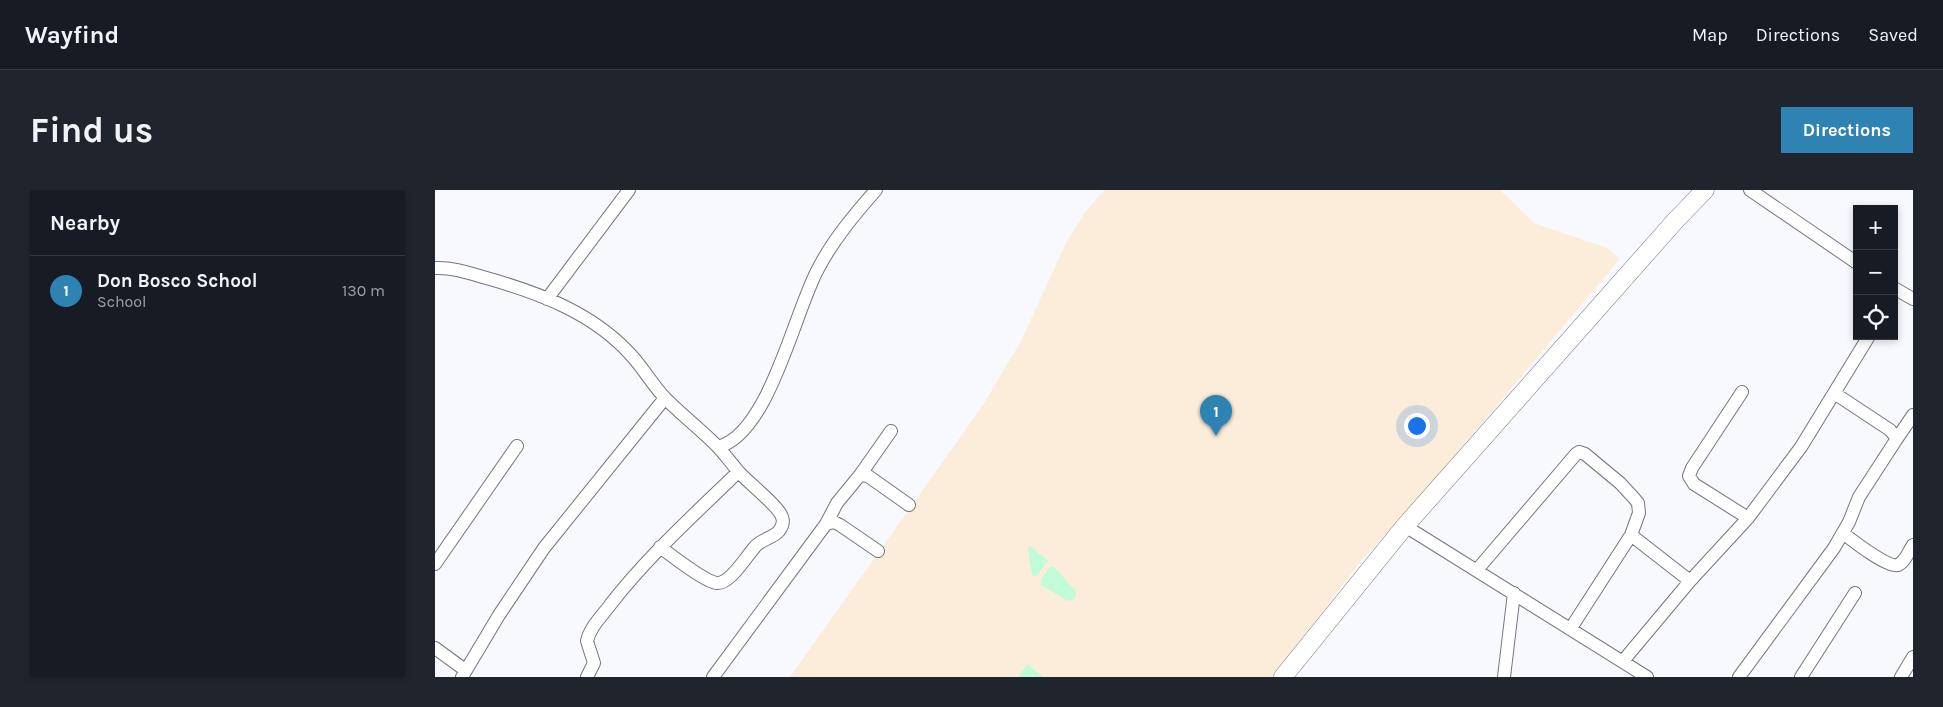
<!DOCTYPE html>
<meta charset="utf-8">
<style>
body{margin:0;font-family:Karla,sans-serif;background:#20242c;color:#f1f3f6}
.controls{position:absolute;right:15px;top:15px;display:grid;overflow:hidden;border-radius:0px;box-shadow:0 2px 8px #0003}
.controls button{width:45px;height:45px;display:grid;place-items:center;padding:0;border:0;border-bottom:1px solid #363941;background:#171b24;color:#f1f3f6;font:25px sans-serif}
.you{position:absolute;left:981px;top:235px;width:18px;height:18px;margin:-12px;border:4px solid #fff;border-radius:50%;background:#1a73e8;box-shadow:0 0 0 8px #1a73e833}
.badge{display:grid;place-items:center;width:32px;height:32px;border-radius:50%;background:#2f83b3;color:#fff;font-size:16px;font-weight:700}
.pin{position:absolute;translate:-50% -41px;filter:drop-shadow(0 1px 2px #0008)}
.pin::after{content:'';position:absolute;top:26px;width:18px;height:15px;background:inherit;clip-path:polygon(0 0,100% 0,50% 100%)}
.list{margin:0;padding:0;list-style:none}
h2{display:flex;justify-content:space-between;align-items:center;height:65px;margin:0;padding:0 20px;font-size:21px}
h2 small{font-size:16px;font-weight:400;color:#9ea1a6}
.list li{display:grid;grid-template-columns:32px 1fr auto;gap:15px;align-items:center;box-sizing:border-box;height:70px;padding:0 20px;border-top:1px solid #363941}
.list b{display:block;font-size:19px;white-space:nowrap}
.list p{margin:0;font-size:16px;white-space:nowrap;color:#9ea1a6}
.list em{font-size:16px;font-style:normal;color:#9ea1a6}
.icon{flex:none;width:28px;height:28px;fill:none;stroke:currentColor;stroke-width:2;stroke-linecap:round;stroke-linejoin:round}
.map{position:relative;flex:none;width:1478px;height:487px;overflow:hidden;border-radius:0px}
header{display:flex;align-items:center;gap:30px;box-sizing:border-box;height:70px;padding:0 25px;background:#171b24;border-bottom:1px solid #363941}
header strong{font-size:24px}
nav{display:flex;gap:28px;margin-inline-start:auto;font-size:18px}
.intro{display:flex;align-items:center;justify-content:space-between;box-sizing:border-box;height:120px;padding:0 30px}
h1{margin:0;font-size:35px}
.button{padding:12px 22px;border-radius:0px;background:#2f83b3;color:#fff;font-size:18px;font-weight:700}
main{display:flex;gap:30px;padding:0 30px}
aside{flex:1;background:#171b24;border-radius:0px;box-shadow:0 2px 8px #0003}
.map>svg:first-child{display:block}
</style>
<header>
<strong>Wayfind</strong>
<nav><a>Map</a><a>Directions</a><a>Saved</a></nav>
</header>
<div class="intro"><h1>Find us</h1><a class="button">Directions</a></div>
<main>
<aside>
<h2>Nearby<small></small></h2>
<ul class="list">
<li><span class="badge">1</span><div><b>Don Bosco School</b><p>School</p></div><em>130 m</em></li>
</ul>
</aside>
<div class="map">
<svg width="1478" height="487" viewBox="0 0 1478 487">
<rect width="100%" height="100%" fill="#f8f9fe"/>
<path fill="#fcedda" d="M669,0H1065L1099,33L1172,58L1185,69L1009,278L923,375L838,487H355L548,215L585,153L632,51L649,24Z"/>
<path fill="#c1fbd7" d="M595,356L613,371L601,387L597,385L593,358Z
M615,377H619L640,400L641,406L638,410L633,411L606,395V390Z
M592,474L608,487H583Z"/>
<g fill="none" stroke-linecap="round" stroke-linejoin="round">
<g stroke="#75767c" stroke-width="14">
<path id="street" d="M1315,0L1422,73
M0,78C19,77 37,84 55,89C107,104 159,124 196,165C209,179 218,196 231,209C247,225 265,239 281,255C289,263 296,273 303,281C312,292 344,316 347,327C349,332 347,337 344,341C337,349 325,349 319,358C311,367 295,394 282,393C270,392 236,365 225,357
M1459,98L1478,109
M112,109L194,0
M1307,202L1257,278L1254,286L1259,294L1313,328
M1461,250L1478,225
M283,257C334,244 359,123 383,79C398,50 419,25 441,0
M425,285L456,241
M391,334L402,313L425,285L433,286L474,315
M970,336L1212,487
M1408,343C1417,350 1454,379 1463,375C1470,372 1474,361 1478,355
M1196,345L1255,391
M0,374L82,256
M1042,380L1141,264L1144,262L1150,264L1185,293L1198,307L1203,313L1204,323L1196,345L1136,438
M0,458L26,477
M1188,471L1255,391L1313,328L1366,257L1434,146
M27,487L64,425L109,358L230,208
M152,487L159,473L152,451C155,437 167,426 175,415C213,366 259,325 303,282
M278,487L391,334L399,332L405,335L443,361
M1069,487L1079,403
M1304,487L1399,358L1414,332L1424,307L1461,250L1460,246L1455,240L1399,203
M1366,487L1420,403
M1466,487L1478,467"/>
</g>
<g stroke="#75767c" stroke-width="19">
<path id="secondary" d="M848,487L970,336L1240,31L1270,0"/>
</g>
<use href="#street" stroke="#fff" stroke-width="12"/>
<use href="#secondary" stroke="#fff" stroke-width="18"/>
</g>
</svg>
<div class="controls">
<button>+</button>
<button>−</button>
<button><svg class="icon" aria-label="locate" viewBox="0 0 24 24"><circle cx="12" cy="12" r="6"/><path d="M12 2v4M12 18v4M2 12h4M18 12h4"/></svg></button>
</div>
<div class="you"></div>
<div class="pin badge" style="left:781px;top:246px">1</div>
</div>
</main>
